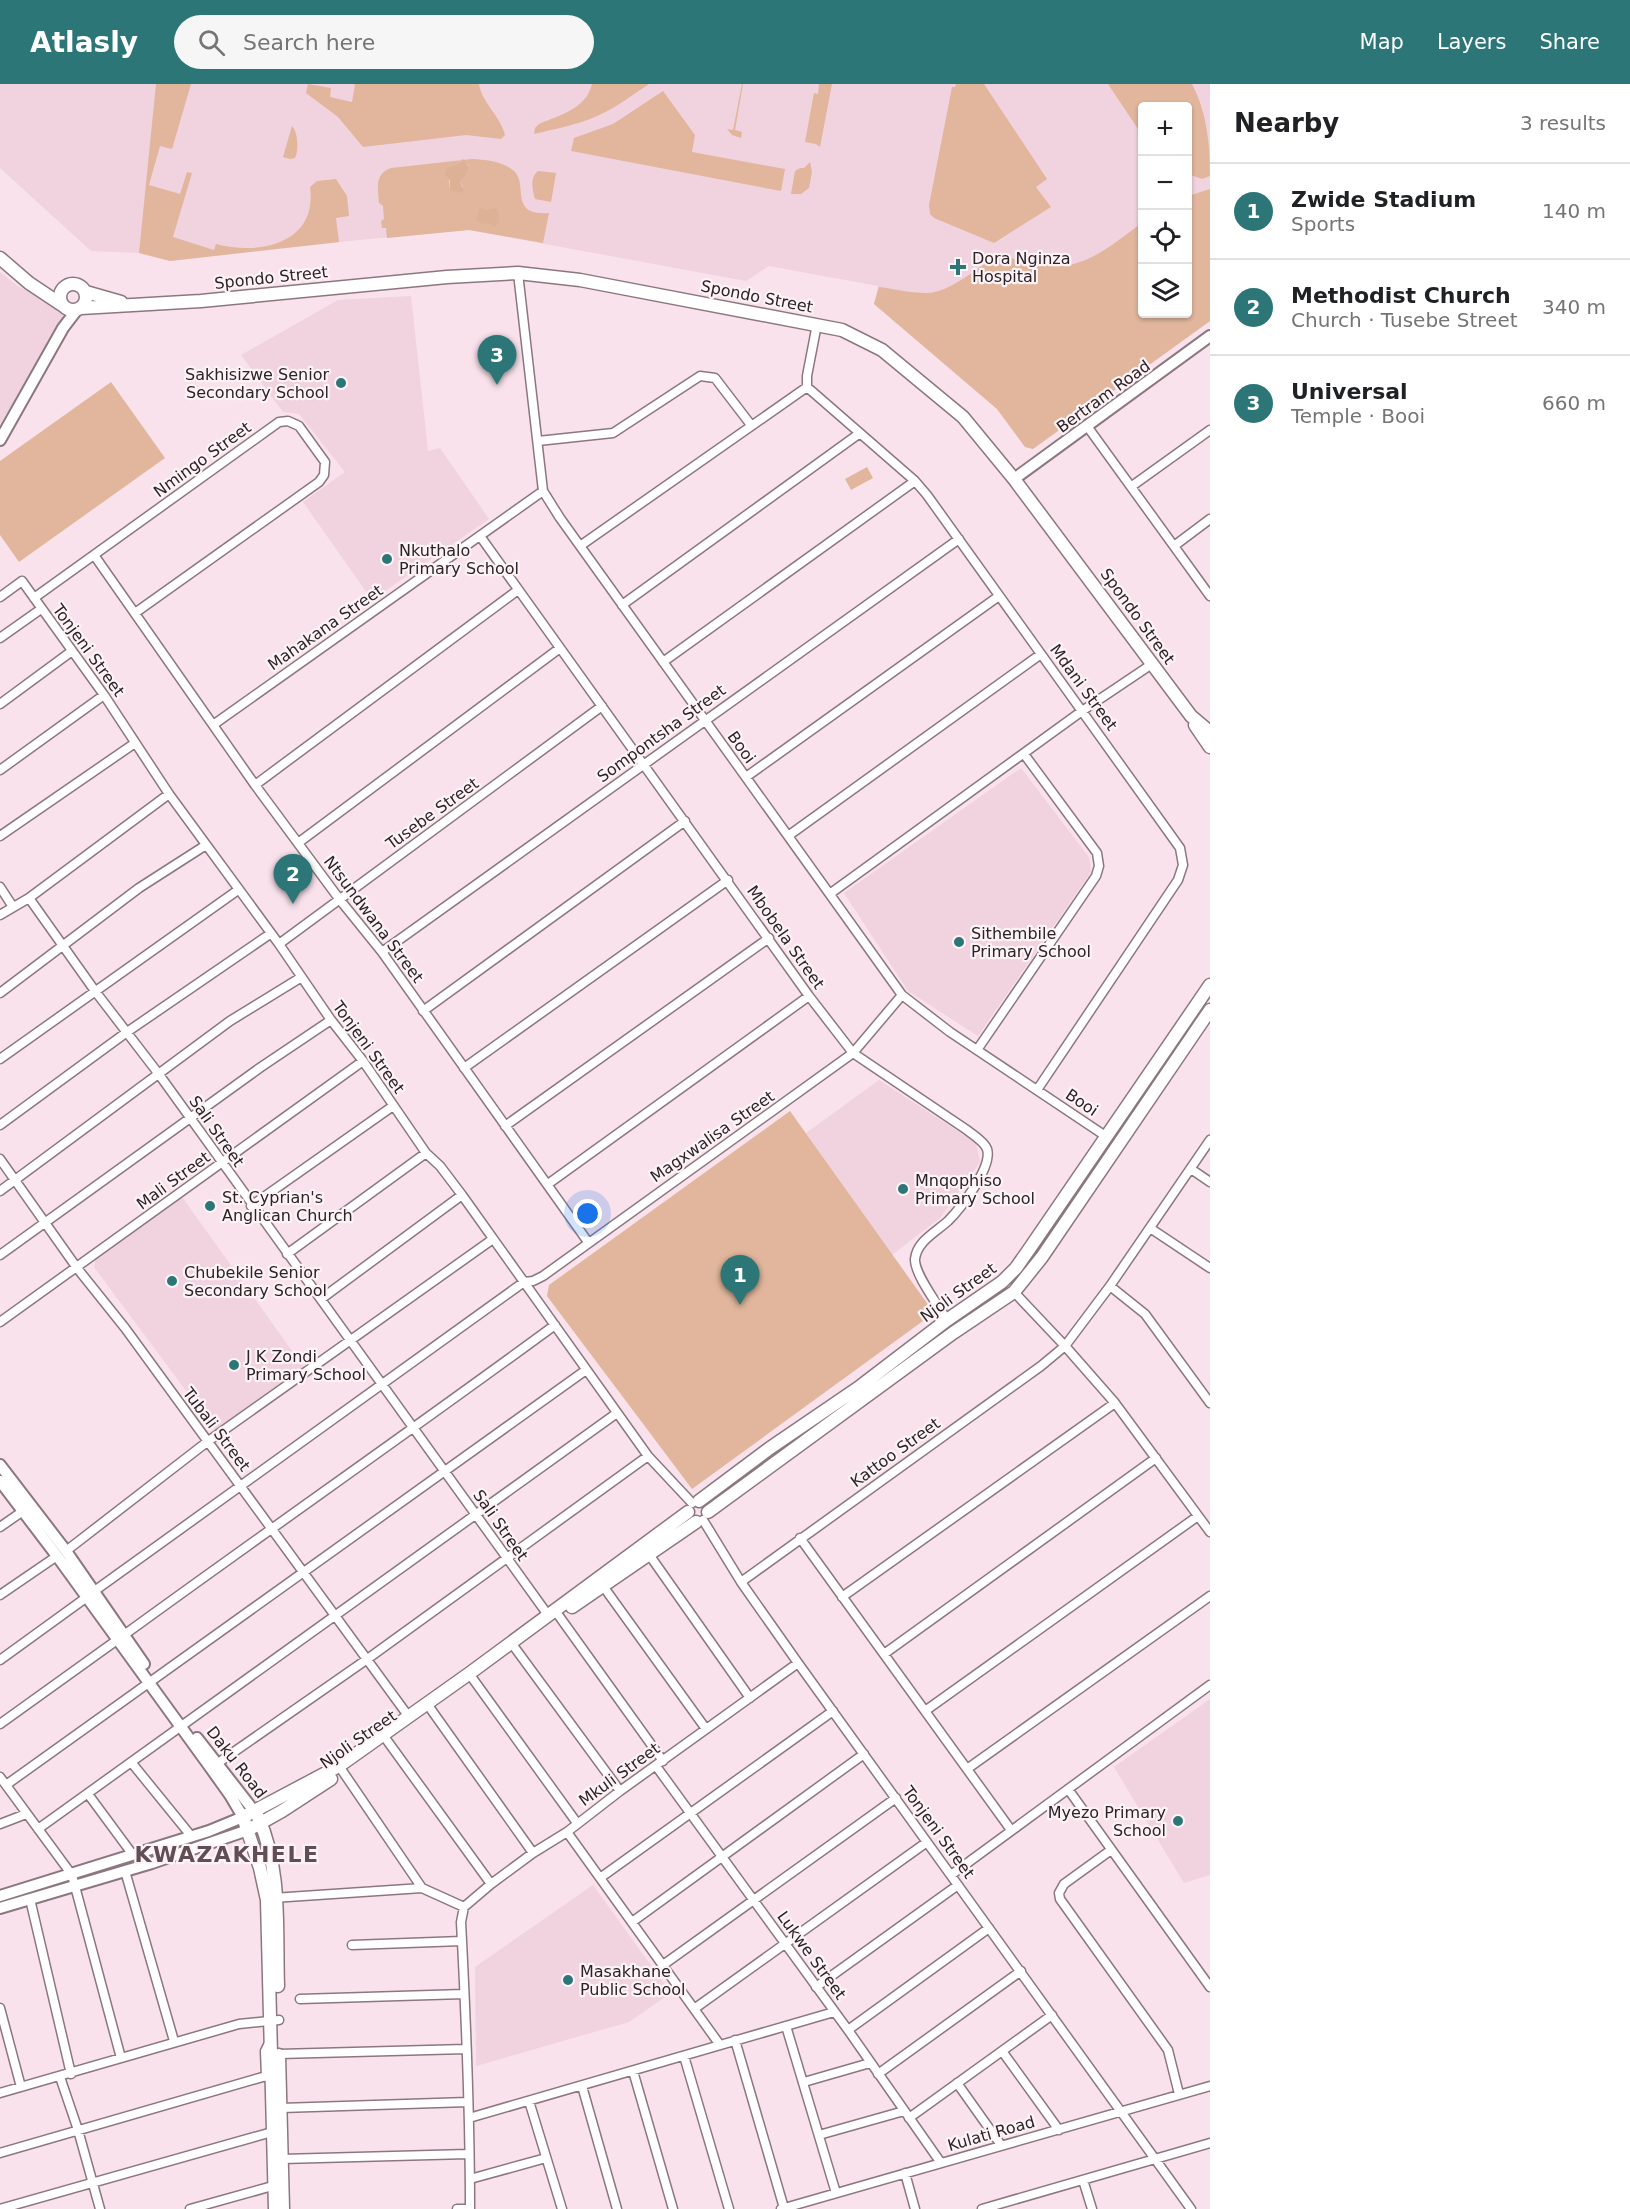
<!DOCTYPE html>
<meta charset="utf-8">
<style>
body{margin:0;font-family:"DejaVu Sans",sans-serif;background:#f6f6f6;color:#202124}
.controls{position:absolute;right:18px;top:18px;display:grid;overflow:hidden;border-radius:6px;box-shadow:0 2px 4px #0004}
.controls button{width:54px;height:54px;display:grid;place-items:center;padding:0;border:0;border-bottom:2px solid #e0e0e0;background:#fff;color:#202124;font:30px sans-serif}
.you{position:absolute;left:588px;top:1130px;width:21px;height:21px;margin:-15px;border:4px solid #fff;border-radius:50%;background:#1a73e8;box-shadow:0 0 0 9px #1a73e833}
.badge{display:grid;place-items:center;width:39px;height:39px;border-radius:50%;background:#2c7678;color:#fff;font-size:20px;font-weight:700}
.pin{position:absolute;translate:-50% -50px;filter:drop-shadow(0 2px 3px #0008)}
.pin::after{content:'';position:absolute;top:32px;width:21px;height:18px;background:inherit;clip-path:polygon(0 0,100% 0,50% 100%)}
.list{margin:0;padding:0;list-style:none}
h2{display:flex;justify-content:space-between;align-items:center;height:78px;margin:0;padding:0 24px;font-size:26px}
h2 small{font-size:20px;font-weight:400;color:#757577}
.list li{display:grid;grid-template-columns:39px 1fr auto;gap:18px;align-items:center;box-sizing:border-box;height:96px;padding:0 24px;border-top:2px solid #e0e0e0}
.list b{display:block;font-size:22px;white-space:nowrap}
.list p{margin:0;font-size:20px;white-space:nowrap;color:#757577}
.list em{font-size:20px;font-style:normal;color:#757577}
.icon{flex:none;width:33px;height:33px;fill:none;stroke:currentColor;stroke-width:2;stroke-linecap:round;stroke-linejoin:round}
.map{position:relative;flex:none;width:1210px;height:2125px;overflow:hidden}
header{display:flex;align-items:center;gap:36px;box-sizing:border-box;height:84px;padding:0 30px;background:#2c7678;color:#fff}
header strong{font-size:28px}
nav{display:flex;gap:33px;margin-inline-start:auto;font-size:21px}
.search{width:420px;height:54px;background:#f6f6f6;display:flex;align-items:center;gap:15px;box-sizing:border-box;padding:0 21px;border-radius:33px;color:#757577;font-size:22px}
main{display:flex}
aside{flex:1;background:#fff}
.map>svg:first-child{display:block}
</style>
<header>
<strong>Atlasly</strong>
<div class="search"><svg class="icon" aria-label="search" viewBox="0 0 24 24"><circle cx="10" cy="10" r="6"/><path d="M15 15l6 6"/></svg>Search here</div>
<nav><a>Map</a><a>Layers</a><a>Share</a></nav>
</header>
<main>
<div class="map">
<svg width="1210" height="2125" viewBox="0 0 1210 2125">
<rect width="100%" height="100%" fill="#f9e2ec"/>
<path fill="#f1d2df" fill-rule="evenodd" d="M0,0H1210V237L1033,365L1025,363L997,325L874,220L878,202L769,182L746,197L469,146L359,156L170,177L139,169L91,167L0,84ZM1142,22H1188V230H1142Z
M0,188L19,203L64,224L61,242L0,340Z
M411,212L428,367L440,364L489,435L372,516L303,418L345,388L299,330L283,328L241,271L338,216Z
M1021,684L1089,773L1091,788L978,952L908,907L844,809Z
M879,996L976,1059L980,1078L941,1133L892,1171L806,1049Z
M182,1113L305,1285L216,1347L94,1183L96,1173Z
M1210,1615V1791L1184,1799L1114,1683Z
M593,1801L671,1909L629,1938L476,1982L475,1883Z"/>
<path fill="#e1b69c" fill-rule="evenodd" d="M156,0H191L172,65L160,62L149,101L180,110L187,88L192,89L173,153L214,166L216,160C260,172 318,159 310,103L317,97L336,95L347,112L349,132L336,134L339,158L170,177L139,169Z
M308,0L331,4L330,13L352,18L355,1L353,0H479C482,19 500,31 505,51L501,55L466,51L363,63L338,33L306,9Z
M592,0H649C632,11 616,24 597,32C577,41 555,45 534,50L535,44L539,40C560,31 586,25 592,0Z
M742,0H743L735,46L742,48L741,54L732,51L727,45L733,46Z
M819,0H832L820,63L816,60L805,58L814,9L818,10Z
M956,0H984L1047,95L1036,103L1051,123L994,159L934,134L930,130L929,121L952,3H955Z
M1108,0H1192C1207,29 1210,60 1210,92L1202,95L1188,90V22H1142V51Z
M663,7L695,51L692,68L785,85L781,107L571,67L574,54L613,40Z
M292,42C298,48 299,66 295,74L290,75L283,73Z
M472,75C486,76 503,77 514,87C529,101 508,132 549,129L543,159L469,146L387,154L386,144H382L381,137L384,135L383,122L379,119C378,104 374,90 391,84ZM462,75L469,82L467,90L460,98L463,103L450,106L448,83L459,79Z
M810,78L812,88L809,104L801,110H791L795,87L800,84H804Z
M538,87L556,89L551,118L535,115C532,105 530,93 538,87Z
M1210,105V237L1033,365L1025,363L997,325L874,220L879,203C894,205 911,209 926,209C948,210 979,183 997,171C1018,175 1040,183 1061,182C1092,180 1118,156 1142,139V230H1188V112Z
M111,298L165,374L19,478L0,451V377Z
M867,383L873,394L851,406L845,395Z
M790,1027L934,1229L692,1405L547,1212L549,1201Z"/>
<path fill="#ddb196" d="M463,75L469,83L467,90L460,98L464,107L462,109L450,106V96L444,90L448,83L459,79Z
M480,124L486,126L497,124L500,137L495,143L489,139L481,140L476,135Z"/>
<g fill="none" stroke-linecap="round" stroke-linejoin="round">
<g stroke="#8c7780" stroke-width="11">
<path id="minor" d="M518,189L543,407L560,434L902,911L950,948L1107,1053
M817,240L807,292V303L915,397L927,411L1180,764L1183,781L1178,796L1037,1006
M1087,342L1210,512
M538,357L613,349L700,292L715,294L751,341
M1132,402L1210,346
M480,452L809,912L853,969L967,1046C973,1051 984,1057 987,1065C993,1083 960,1125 948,1137C936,1148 917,1157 915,1175C914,1190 939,1222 947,1236
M580,462L807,303
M1174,462L1210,435
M94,471L255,701L340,816L382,868L588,1158
M0,513L22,497L104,611L169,710L279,860L331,936L363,977L426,1069L440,1082L462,1111L648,1372L692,1419
M34,514L279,338L288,337L299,342L325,378L324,391L319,398L135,529
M622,521L860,349
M0,554L41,525
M663,578L915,397
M0,620L72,567
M213,641L543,407
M0,686L104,611
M746,693L999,512
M255,701L518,506
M0,752L135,659
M788,752L1041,570
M298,759L560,564
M0,803L13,823
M831,809L1082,627L1152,580
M29,814L95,907L158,989L548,1531
M0,831L29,814L169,710
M279,860L602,622
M382,868L959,455
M0,909L139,804L206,761
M423,927L685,737
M977,966L1096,792L1099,782L1097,769L1024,670
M0,975L238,806
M464,984L728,796
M0,1041L127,948L270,850
M505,1042L769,854
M0,1075L77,1184L125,1244L409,1633
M1191,1085L1210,1098
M548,1100L809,912
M0,1107L230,937L300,894
M251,1122L393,1022
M1150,1144L1210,1184
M287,1170L426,1069
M0,1171L261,983L331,936
M1110,1202L1145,1230L1210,1319
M1014,1208L1065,1262L1115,1319L1210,1448
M321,1215L462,1111
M0,1238L363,977
M703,1436L741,1498L798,1579L1191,2125
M0,1443L23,1427
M800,1454L1011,1746
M66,1467L207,1358L493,1155
M648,1469L750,1614
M741,1498L1041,1282L1065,1262L1110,1202L1210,1056
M603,1502L706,1645
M93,1508L524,1198L533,1197L543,1192L853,969L902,911
M0,1511L57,1472
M842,1513L1115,1319
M559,1532L663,1677
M124,1551C267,1447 412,1346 555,1241
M515,1564L620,1707
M884,1570L1156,1374
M0,1576L87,1513
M473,1595L577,1739
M430,1624L533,1769
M925,1627L1198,1432
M0,1640L117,1556
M386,1655L491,1800
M131,1678L192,1753
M218,1679L366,1576L648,1372
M339,1682L422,1804L464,1823
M656,1682L848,1946L941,2079
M967,1685L1210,1512
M0,1693L72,1791L121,1974
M6,1701L586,1286
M1068,1705L1210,1903
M88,1710L133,1771
M0,1740L26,1730
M38,1745L617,1329
M567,1748L720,1961
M1111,1766L1064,1800L1059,1809L1060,1815L1168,1966L1179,2010
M125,1787L174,1957
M951,1791L1210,1601
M600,1794L833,1627
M273,1814L422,1804
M30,1815L71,1990
M632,1838L864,1670
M352,1861L462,1857
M663,1881L896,1714
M816,1903L958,1801
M300,1915L464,1910
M0,1924L21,2003
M694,1925L927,1758
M786,1942L836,2109
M848,1946L989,1844
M735,1956L784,2124
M1002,1967L1059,2046
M279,1970L466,1965
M684,1972L729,2125
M633,1987L673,2125
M878,1990L1021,1887
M60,1993L78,2046L100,2125
M266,1993L265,1967L269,1959
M804,1998L870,1979
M957,1999L1001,2061
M582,2002L617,2125
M0,2009L239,1940L279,1936
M529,2017L562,2125
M281,2024L468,2018
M469,2034L834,1928
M909,2034L1052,1931
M819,2051L904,2027
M0,2069L266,1992
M282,2075L468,2070
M905,2089L915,2125
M470,2095L546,2074
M1083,2096L1092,2125
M0,2125L272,2048
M190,2125L269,2103
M457,2125H470
M470,2125C470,2029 466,1933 461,1838L464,1823L491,1800L533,1769L567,1748L620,1707L798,1579
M781,2125L1210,2002
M982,2125L1210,2059"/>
</g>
<g stroke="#8c7780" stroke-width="14">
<path id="tertiary" d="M0,356L63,244L76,227
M1014,395L1210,252
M0,1381L66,1467L144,1580
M0,1397L57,1472L210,1683L230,1711L243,1733L209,1747L0,1812
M197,1654L254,1727
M0,1824L152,1779L248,1746"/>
</g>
<g stroke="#8c7780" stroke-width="15">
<path id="secondary" d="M0,174L29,199L62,221
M60 213a13 13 0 1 1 26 0a13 13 0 1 1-26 0Z
M86,208L121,218
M81,224L201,217L447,193L518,189L580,196L842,246L882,266L963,333L1014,395L1191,632L1210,648
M1195,641L1210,663
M699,1417L770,1364L858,1304L947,1236L1002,1198L1016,1184L1030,1164L1210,901
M708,1428L953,1249L1014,1208L1042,1173L1210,926
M572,1523L696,1438
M258,1733C282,1785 276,1847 278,1902
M248,1746L282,1727L331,1695
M279,1971L283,2125
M275,2125L267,1816L260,1784L243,1733L339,1682L470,1589L688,1428"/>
</g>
<use href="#minor" stroke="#fff" stroke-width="8"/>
<use href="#tertiary" stroke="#fff" stroke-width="10"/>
<use href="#secondary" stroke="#fff" stroke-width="12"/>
</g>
<g fill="#2c7678" stroke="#fdf3f7" stroke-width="2">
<path d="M955 174h6v6h6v6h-6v6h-6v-6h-6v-6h6z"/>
<circle cx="341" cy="299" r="6"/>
<circle cx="387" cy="475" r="6"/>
<circle cx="959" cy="858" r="6"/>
<circle cx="903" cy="1105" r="6"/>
<circle cx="210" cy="1122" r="6"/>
<circle cx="172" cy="1197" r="6"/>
<circle cx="234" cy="1281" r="6"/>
<circle cx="1178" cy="1737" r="6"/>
<circle cx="568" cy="1896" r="6"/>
</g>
<g text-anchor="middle" stroke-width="4.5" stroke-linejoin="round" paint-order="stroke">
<g font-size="16" fill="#2b2326" stroke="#fdf3f7" text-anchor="start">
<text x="972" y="180">Dora Nginza<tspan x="972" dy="18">Hospital</tspan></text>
<text x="329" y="296" text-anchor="end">Sakhisizwe Senior<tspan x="329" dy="18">Secondary School</tspan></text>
<text x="399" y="472">Nkuthalo<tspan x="399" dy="18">Primary School</tspan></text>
<text x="971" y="855">Sithembile<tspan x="971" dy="18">Primary School</tspan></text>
<text x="915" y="1102">Mnqophiso<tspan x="915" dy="18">Primary School</tspan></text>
<text x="222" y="1119">St. Cyprian's<tspan x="222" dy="18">Anglican Church</tspan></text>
<text x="184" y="1194">Chubekile Senior<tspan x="184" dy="18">Secondary School</tspan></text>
<text x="246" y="1278">J K Zondi<tspan x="246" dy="18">Primary School</tspan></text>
<text x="1166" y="1734" text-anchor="end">Myezo Primary<tspan x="1166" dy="18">School</tspan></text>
<text x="580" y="1893">Masakhane<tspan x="580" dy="18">Public School</tspan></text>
</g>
<g font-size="16" fill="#2b2326" stroke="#fdf3f7">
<text transform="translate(271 193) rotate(-6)" y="6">Spondo Street</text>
<text transform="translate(757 212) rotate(11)" y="6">Spondo Street</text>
<text transform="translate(1103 312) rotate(-36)" y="6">Bertram Road</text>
<text transform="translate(202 375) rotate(-36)" y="6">Nmingo Street</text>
<text transform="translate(1138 532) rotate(54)" y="6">Spondo Street</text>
<text transform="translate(325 543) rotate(-35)" y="6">Mahakana Street</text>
<text transform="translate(89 566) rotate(54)" y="6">Tonjeni Street</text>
<text transform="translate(1084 603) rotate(54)" y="6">Mdani Street</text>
<text transform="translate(661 649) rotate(-36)" y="6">Sompontsha Street</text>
<text transform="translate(742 663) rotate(54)" y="6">Booi</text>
<text transform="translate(432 729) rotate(-36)" y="6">Tusebe Street</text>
<text transform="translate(374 835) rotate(53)" y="6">Ntsundwana Street</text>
<text transform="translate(786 853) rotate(55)" y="6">Mbobela Street</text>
<text transform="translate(369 963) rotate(54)" y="6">Tonjeni Street</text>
<text transform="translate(1082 1018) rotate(34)" y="6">Booi</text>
<text transform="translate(217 1047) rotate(55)" y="6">Sali Street</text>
<text transform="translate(712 1052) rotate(-35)" y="6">Magxwalisa Street</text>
<text transform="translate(173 1096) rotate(-36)" y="6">Mali Street</text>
<text transform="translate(958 1208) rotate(-36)" y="6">Njoli Street</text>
<text transform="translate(217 1345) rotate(53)" y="6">Tubali Street</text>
<text transform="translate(895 1368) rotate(-36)" y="6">Kattoo Street</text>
<text transform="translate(501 1441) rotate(55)" y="6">Sali Street</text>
<text transform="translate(358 1655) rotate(-35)" y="6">Njoli Street</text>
<text transform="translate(237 1678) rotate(52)" y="6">Daku Road</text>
<text transform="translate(619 1690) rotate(-36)" y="6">Mkuli Street</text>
<text transform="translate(939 1748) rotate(54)" y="6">Tonjeni Street</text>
<text transform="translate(812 1871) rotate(54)" y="6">Lukwe Street</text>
<text transform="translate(991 2049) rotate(-16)" y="6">Kulati Road</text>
</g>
<g font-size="22" font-weight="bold" letter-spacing="1.5" fill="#604d55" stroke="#fdf3f7">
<text x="227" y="1778">KWAZAKHELE</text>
</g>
</g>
</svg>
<div class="controls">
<button>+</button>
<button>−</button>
<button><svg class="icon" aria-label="locate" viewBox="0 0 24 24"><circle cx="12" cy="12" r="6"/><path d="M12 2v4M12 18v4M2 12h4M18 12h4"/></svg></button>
<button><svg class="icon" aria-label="layers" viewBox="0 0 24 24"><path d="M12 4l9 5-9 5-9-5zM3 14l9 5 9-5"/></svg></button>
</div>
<div class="you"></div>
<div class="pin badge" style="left:740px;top:1221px">1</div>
<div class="pin badge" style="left:293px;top:820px">2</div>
<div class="pin badge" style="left:497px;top:301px">3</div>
</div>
<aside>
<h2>Nearby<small>3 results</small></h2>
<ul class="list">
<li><span class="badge">1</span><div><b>Zwide Stadium</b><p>Sports</p></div><em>140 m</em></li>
<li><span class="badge">2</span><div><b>Methodist Church</b><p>Church · Tusebe Street</p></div><em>340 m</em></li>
<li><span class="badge">3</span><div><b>Universal</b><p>Temple · Booi</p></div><em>660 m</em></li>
</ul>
</aside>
</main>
